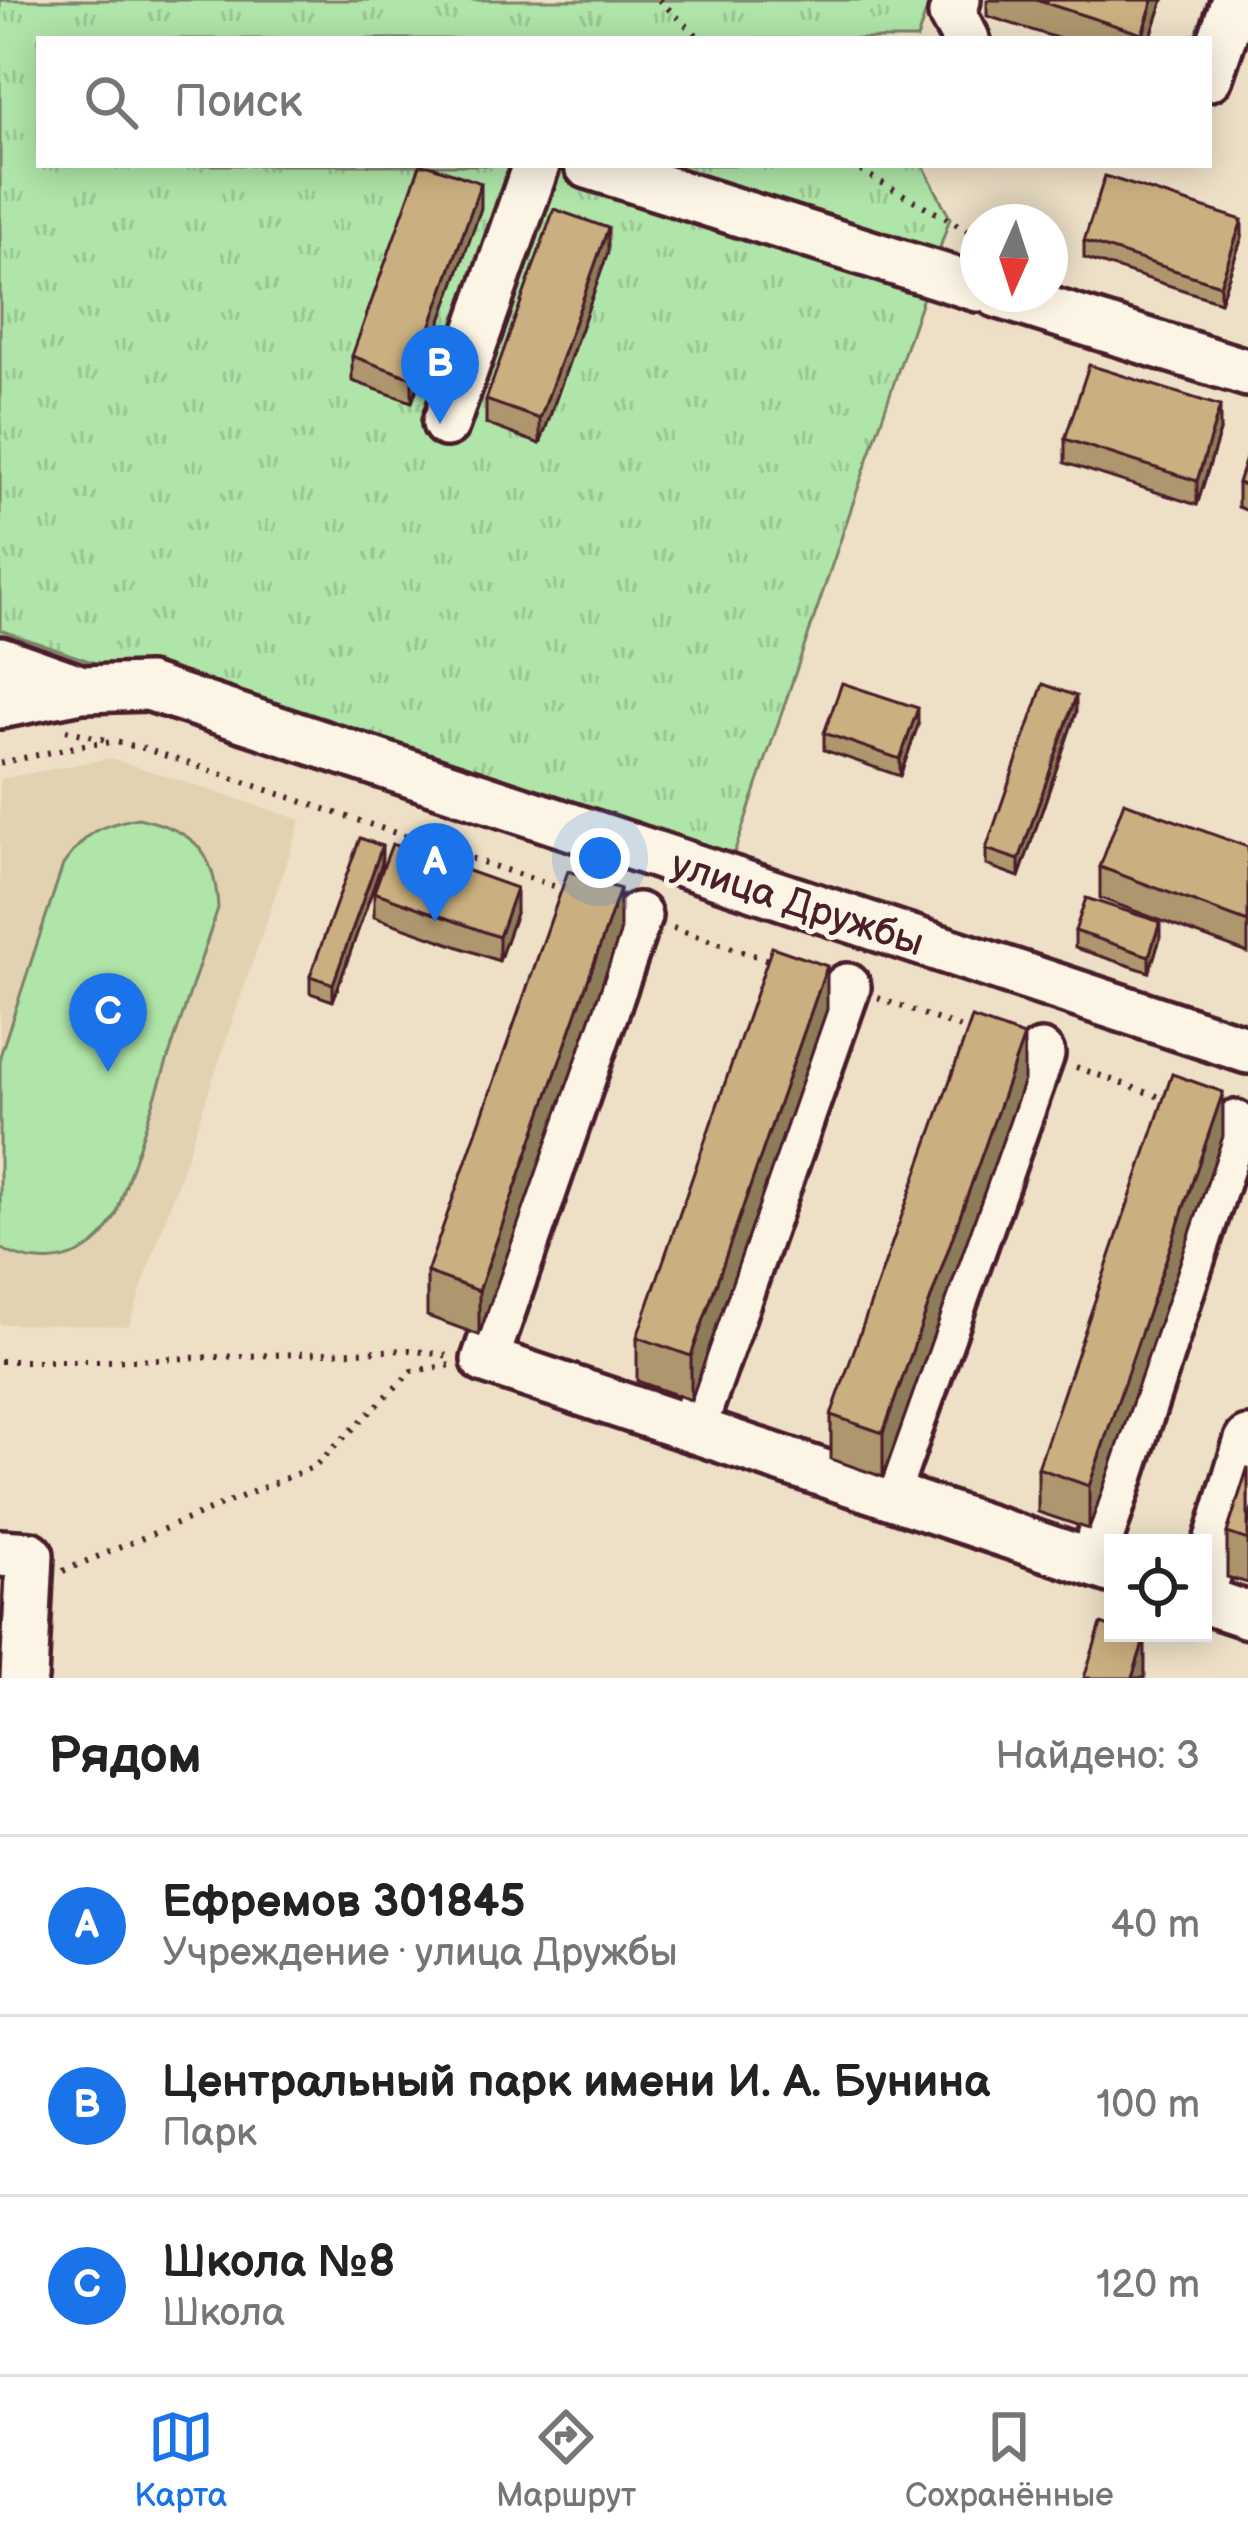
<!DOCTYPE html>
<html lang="ru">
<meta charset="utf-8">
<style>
body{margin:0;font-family:"Balsamiq Sans",sans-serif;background:#f6f6f6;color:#222}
.controls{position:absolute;right:36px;bottom:36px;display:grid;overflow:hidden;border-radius:0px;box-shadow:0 6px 30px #0003}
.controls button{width:108px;height:108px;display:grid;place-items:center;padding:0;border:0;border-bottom:3px solid #e0e0e0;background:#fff;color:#222;font:60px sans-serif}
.compass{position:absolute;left:960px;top:204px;width:108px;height:108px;border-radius:50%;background:#fff;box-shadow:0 6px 30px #0003;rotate:183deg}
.you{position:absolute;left:600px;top:858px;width:42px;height:42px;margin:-30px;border:9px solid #fff;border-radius:50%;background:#1a73e8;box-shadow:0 0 0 18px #1a73e833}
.badge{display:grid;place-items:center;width:78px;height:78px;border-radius:50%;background:#1a73e8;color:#fff;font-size:39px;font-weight:700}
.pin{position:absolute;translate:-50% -99px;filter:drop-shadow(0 3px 6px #0008)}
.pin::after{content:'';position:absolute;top:63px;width:42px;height:36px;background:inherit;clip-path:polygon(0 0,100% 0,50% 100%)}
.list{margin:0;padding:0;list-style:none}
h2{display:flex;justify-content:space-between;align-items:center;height:156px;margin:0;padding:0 48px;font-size:51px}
h2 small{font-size:39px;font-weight:400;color:#767676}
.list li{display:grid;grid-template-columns:78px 1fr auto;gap:36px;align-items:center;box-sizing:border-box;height:180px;padding:0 48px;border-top:3px solid #e0e0e0}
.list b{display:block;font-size:45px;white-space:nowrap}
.list p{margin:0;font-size:39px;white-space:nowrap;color:#767676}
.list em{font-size:39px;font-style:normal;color:#767676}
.icon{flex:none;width:66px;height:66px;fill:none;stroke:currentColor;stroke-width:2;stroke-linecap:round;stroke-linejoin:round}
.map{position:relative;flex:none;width:1248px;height:1678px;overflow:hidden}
.search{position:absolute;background:#fff;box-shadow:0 6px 30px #0003;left:36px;right:36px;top:36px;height:132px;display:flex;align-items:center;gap:30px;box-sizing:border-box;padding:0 42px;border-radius:0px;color:#767676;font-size:45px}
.sheet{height:696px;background:#fff}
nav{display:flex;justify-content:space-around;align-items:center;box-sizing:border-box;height:168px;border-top:3px solid #e0e0e0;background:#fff;font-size:33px;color:#767676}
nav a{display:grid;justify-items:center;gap:6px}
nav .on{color:#1a73e8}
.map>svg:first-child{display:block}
</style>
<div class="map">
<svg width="1248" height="1678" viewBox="0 0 1248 1678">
<defs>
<pattern id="grass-tufts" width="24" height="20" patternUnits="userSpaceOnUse" patternTransform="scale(3)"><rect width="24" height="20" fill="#afe5a8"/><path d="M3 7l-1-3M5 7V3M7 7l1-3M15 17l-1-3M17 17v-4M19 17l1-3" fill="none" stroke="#98c491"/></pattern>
</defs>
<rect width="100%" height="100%" fill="#ede0c7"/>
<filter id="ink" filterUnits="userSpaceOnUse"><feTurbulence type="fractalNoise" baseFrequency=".00833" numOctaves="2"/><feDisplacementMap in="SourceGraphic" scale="24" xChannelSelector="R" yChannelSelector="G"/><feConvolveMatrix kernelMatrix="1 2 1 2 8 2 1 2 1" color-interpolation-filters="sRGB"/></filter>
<g filter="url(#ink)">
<path fill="#e2d2b2" d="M110,758L301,820L129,1326L0,1324V779Z"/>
<path fill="url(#grass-tufts)" stroke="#7c826a" stroke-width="3" d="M0,0H930L917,39H39V165H923L950,218L732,859L489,800L0,630Z"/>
<path fill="#afe5a8" stroke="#7c826a" stroke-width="3" d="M138,818C193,830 215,850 218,908L116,1215C111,1223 106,1233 99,1239C71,1266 32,1266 0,1248V1056L63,865C87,832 97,826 138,818Z"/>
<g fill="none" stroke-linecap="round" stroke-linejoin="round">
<g stroke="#4a1f2b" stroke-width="54">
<path id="minor" d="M957,0L952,14L966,39
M1209,77L1235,0
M588,165L978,288
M997,294L1248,373
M446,423L536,165
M0,660L82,689
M0,705L82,689L148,687L1248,1050
M638,916L485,1360L1113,1570
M692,1429L847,987
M886,1494L1041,1054
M0,1553L30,1555L24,1678
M1092,1563L1235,1124
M1203,1589L1248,1440
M1203,1600L1248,1615"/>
</g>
<path stroke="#4a1f2b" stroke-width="6" stroke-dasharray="3 9" stroke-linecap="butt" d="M659,0L701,39
M850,165L978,236
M66,730L106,740
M0,763L84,745L115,742L143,748L565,890
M673,928L774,962
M878,998L972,1032
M1076,1067L1171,1101
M0,1361H105L409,1350L451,1356
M63,1571L315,1466L412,1371L452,1365"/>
<use href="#minor" stroke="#fcf5e5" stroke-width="45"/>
</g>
<path fill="#ae976e" stroke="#4a1f2b" stroke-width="3" d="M987,0H1163L1150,39H1060L987,16Z
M481,208L412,402L352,381V356Z
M1242,237L1220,302L1084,258V241Z
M608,252L540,444L486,424V400Z
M1220,431L1197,505L1065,463V439Z
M1248,453V511L1238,507V483Z
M1076,712L1019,877L986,865V849Z
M918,725L900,776L824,750V733Z
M1248,847V953L1100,898V867Z
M382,863L333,1001L310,993V976Z
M374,892L516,913L499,961L374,917Z
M1075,931L1160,939L1149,972L1075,948Z
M620,933L479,1335L427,1316V1272Z
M827,1009L691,1400L637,1381V1337Z
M1024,1080L883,1477L831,1459V1415Z
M1223,1136L1089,1529L1038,1512V1468Z
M1248,1467V1583L1227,1577V1533Z"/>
<path fill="#8d7b5a" stroke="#4a1f2b" stroke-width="3" d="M1153,0H1163L1150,39H1142Z
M481,183V208L412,402V378Z
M1242,220V237L1220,302V285Z
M608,228V252L540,444V419Z
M1220,406V431L1197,505V481Z
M1076,696V712L1019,877V860Z
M918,708V725L900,776V759Z
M382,846V863L333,1001V984Z
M516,888V913L499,961V937Z
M620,889V933L479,1335V1291Z
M1160,922V939L1149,972V956Z
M827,966V1009L691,1400V1356Z
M1024,1036V1080L883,1477V1433Z
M1223,1092V1136L1089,1529V1486Z
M1145,1637V1678H1132Z"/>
<path fill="#cab080" stroke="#4a1f2b" stroke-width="3" d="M1036,0H1153L1142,34Z
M420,165H429L481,183L412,378L352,356Z
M1105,176L1242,220L1220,285L1084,241Z
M554,209L608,228L540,419L486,400Z
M1089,365L1220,406L1197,481L1065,439Z
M1248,453V486L1238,483Z
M842,683L918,708L900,759L824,733Z
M1043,684L1076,696L1019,860L986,849Z
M1124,802L1248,847V922L1100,867Z
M360,838L382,846L333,984L310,976Z
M392,844L516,888L499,937L374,892Z
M568,871L620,889L479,1291L427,1272Z
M1086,898L1160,922L1149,956L1075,931Z
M772,947L827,966L691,1356L637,1337Z
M972,1018L1024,1036L883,1433L831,1415Z
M1172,1074L1223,1092L1089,1486L1038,1468Z
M1248,1467V1540L1227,1533Z
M1101,1624L1113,1628V1633H1130L1145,1637L1132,1678H1084Z"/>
</g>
<g text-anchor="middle" stroke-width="10" stroke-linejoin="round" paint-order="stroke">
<g font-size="39" fill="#4a1f2b" stroke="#fcf5e5">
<text transform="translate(798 902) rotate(18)" y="14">улица Дружбы</text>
</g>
</g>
</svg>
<div class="controls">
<button><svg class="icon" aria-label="locate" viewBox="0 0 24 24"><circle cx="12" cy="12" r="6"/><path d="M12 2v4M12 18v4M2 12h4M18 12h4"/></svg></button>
</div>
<svg class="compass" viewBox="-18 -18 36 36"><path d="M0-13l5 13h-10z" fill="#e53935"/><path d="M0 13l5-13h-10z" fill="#767676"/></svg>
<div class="you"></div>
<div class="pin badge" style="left:435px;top:922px">A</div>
<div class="pin badge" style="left:440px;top:424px">B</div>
<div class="pin badge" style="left:108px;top:1072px">C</div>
<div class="search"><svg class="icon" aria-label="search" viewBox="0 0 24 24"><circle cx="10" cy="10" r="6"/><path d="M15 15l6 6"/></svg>Поиск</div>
</div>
<section class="sheet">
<h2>Рядом<small>Найдено: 3</small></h2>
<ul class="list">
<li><span class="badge">A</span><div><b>Ефремов 301845</b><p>Учреждение · улица Дружбы</p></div><em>40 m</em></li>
<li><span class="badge">B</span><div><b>Центральный парк имени И. А. Бунина</b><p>Парк</p></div><em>100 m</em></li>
<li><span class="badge">C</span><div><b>Школа №8</b><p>Школа</p></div><em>120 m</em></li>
</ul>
</section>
<nav>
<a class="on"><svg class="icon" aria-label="map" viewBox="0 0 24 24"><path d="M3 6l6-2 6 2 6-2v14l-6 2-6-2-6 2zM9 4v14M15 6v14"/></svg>Карта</a>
<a><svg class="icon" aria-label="directions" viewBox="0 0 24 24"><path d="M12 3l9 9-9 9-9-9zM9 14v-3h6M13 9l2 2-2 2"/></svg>Маршрут</a>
<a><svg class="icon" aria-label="saved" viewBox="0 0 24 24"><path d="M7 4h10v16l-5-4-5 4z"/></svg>Сохранённые</a>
</nav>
